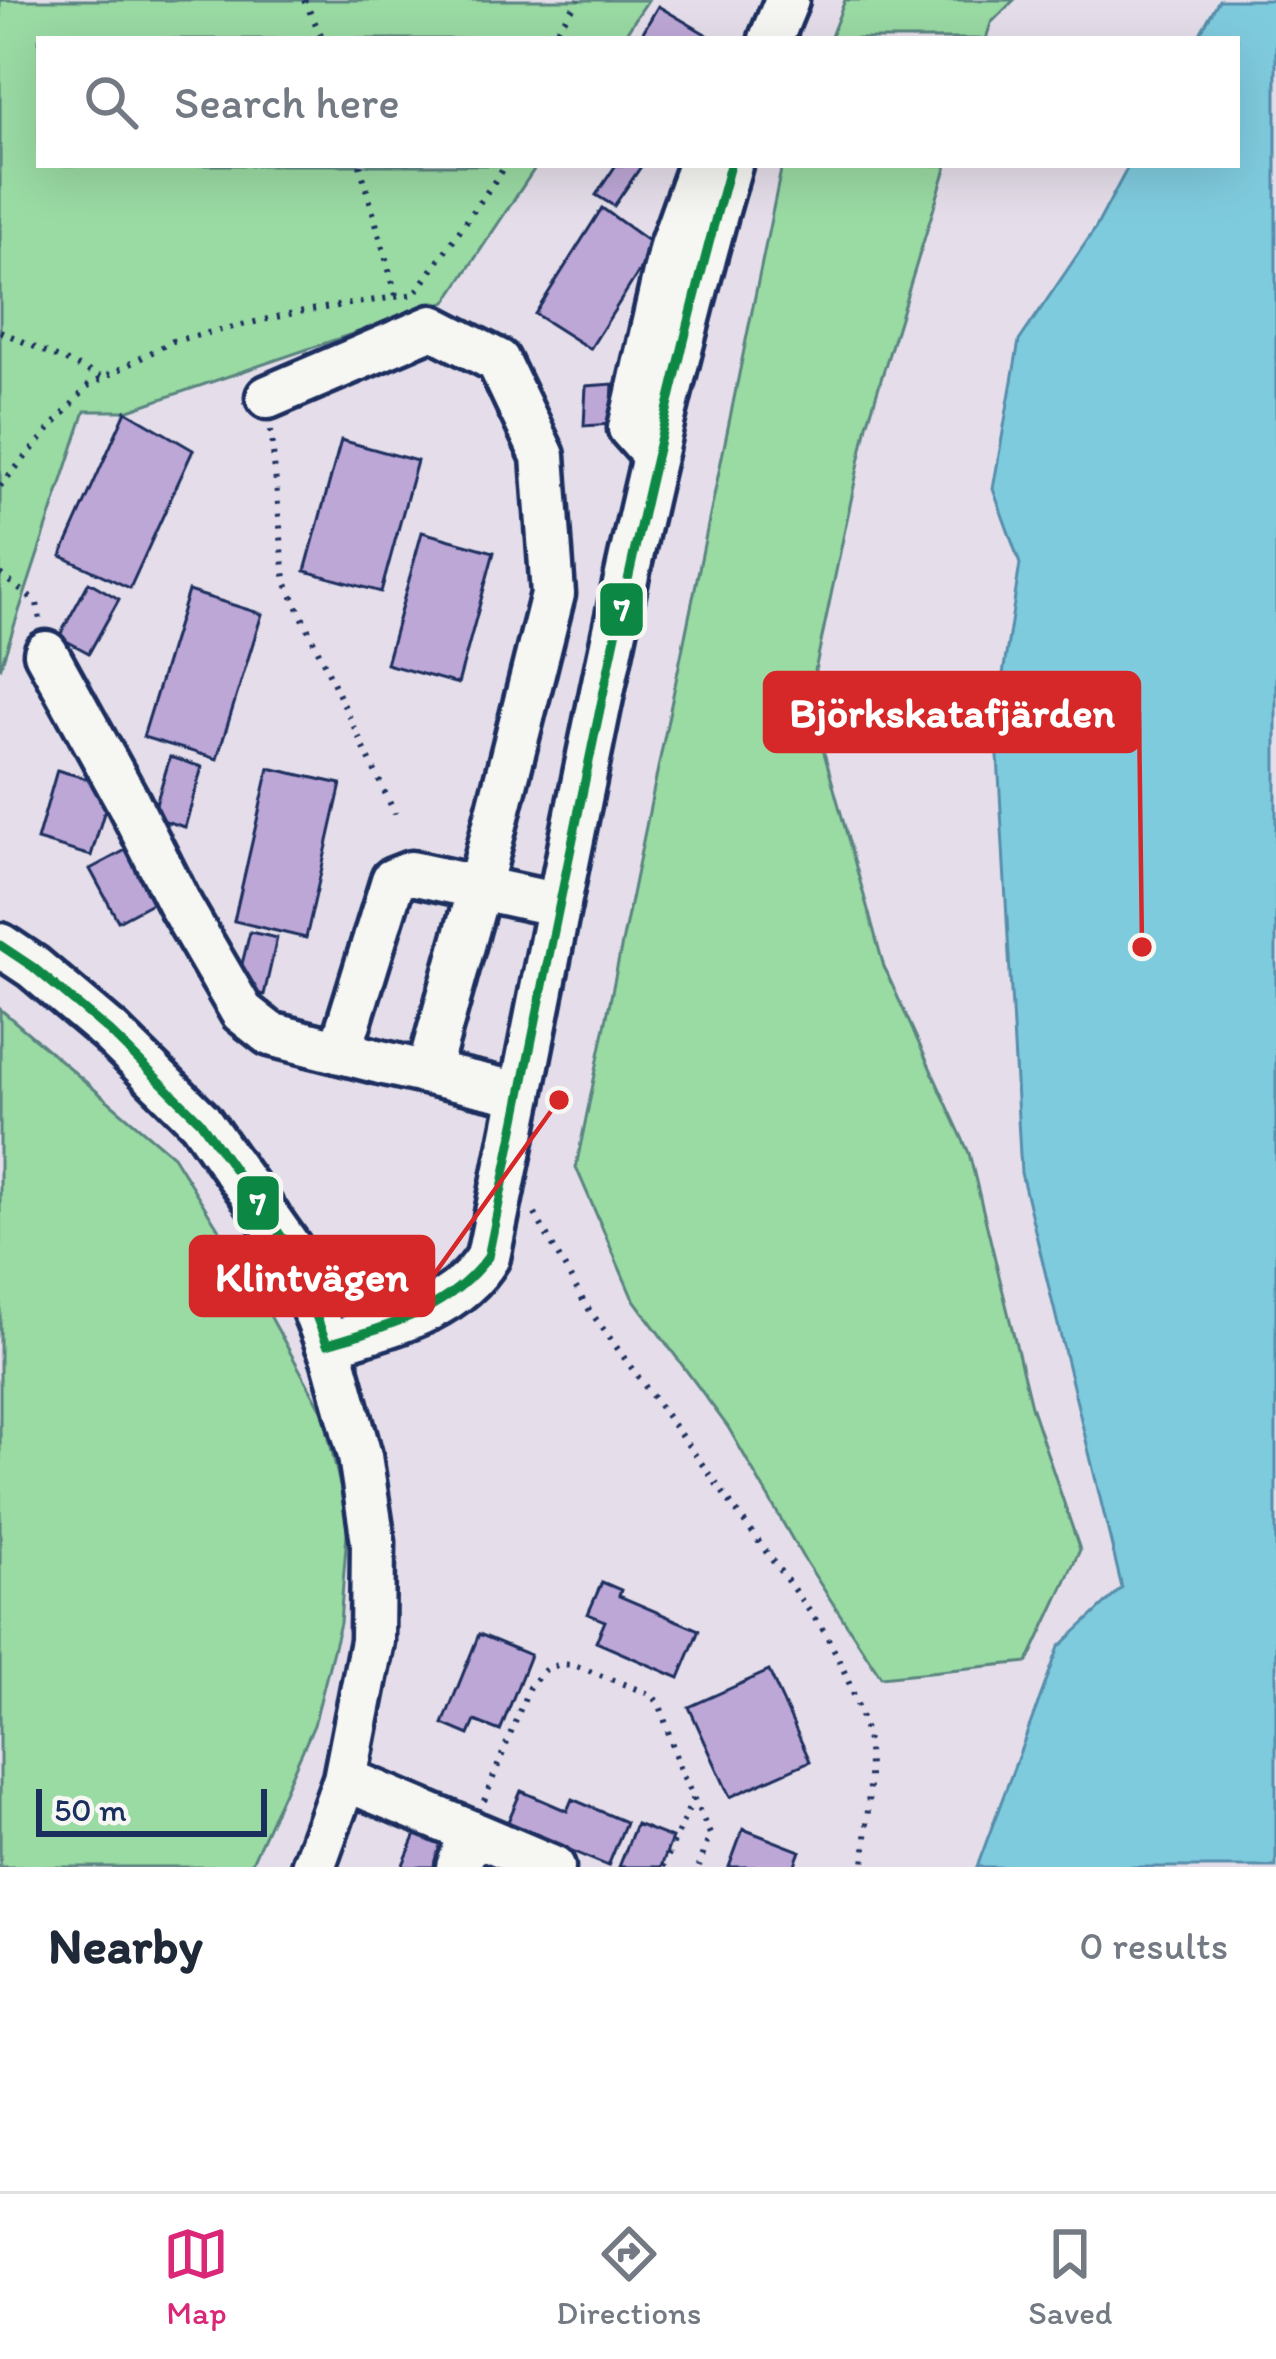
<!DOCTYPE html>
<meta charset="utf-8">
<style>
body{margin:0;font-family:Itim,sans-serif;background:#f2f2f3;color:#1f2937}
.scale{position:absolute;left:36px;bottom:30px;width:231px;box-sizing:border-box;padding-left:12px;border:6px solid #1b2f5e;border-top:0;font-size:33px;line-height:42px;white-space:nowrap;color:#1b2f5e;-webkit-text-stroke:9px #f6f6f2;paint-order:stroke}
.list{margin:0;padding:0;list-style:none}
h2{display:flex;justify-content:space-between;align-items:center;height:156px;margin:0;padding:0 48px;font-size:51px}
h2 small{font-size:39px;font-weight:400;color:#747a83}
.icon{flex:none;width:66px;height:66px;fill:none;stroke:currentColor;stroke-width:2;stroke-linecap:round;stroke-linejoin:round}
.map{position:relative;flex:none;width:1276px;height:1867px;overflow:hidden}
.search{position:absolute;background:#fff;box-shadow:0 12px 48px #0002;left:36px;right:36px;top:36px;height:132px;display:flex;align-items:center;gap:30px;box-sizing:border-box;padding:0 42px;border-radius:0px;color:#747a83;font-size:45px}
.sheet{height:324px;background:#fff}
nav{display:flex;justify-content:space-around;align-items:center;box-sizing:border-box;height:168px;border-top:3px solid #e0e1e3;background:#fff;font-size:33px;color:#747a83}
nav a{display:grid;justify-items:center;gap:6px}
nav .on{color:#db2777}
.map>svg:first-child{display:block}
</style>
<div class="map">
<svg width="1276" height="1867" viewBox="0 0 1276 1867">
<rect width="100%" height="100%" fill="#e5deea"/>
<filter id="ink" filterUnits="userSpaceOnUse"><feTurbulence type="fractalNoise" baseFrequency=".00833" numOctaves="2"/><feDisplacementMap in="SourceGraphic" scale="24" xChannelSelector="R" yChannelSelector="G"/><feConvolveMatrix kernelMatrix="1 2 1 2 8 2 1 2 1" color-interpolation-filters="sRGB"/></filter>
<g filter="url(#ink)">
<path fill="#9adaa3" stroke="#5a8480" stroke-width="3" d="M0,0H648L622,39H39V165H537L446,302L126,411H85L0,669Z
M845,0H1014L991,23L986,39H830Z
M782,165H947L867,425L809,699L884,967L969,1153L1031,1406L1080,1550L1028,1662L881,1677L802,1556L728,1427L632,1297L576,1167Z
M0,1009L173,1156L251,1281L323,1412L348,1520L340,1623L314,1725L250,1867H0Z"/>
<path fill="#7fcbde" stroke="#578dab" stroke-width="3" d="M1219,0H1276V1867H977L1059,1647L1122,1588L1021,1173L996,720L1020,564L993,489L1019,341L1095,229L1129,165H1237V39H1197Z"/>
<path fill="#bda7d6" stroke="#1b2f5e" stroke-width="3" d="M658,6L714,39H639Z
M616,165H642L614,206L596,195Z
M602,208L655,246L590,349L535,314Z
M613,384L611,424L584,426L586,386Z
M126,411L193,450L130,588L61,556Z
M341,440L417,461L381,592L305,571Z
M422,532L494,552L458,684L386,664Z
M89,582L119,599L89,653L59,637Z
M188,591L262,614L217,759L143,737Z
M170,757L202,767L185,827L152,817Z
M269,768L341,784L306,938L234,921Z
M57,770L112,786L91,856L37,840Z
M137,844L165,896L118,921L90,869Z
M250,932L277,938L264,995L236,988Z
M602,1582L621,1590L619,1596L699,1630L679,1678L596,1642L605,1621L588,1614Z
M479,1634L530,1655L500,1731L475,1721L469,1735L443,1724Z
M769,1671L810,1761L730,1797L689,1707Z
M521,1791L567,1811L572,1799L626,1822L608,1866L507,1824Z
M636,1824L672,1838L661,1867H619Z
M743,1829L800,1851L794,1867H729Z
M418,1830L452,1844L443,1867H402Z"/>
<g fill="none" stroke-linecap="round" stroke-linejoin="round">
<g stroke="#1b2f5e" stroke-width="51">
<path id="minor" d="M771,39L787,0
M268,397L432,327L498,361L543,456L553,594L479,888L428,1072
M653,454L630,428L671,246L700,165
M46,653L126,798L181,907L242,1012L270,1034L380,1062L521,1094
M0,945L33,967L110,1032L200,1121L289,1247L333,1358L360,1456L373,1542L372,1641L345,1779L313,1867
M340,1052L393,880L411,873L559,905
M327,1344C385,1326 455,1312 488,1257C564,892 626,523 730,165
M345,1779L553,1867
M458,1867L471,1832"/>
</g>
<path stroke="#1b2f5e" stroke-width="6" stroke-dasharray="3 9" stroke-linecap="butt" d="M304,0L323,39
M550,39L579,0
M360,165L396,295
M0,331L103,378
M271,430L285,580L395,814
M0,486L88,386L173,341L298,312L415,294L506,165
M0,574L37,603L40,620
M535,1214L585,1304L824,1631C842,1664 858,1699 866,1736C873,1771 866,1830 864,1867
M484,1801L529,1687L546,1669L560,1664L574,1665L652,1695L660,1705L679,1767L710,1834L699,1867
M663,1867L693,1799"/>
<use href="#minor" stroke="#f6f6f2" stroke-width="42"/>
<g stroke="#f6f6f2" stroke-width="18">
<path id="bus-1" d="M0,945L33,967L110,1032L200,1121L289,1247L327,1344C388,1326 448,1311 488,1257C563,891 631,525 730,165"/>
</g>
<use href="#bus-1" stroke="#0c8844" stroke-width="9"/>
</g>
</g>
<path fill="none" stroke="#d62828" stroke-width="4.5" d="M1142 947L1139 712M559 1100L433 1276"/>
<g fill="#d62828" stroke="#f6f6f2" stroke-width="4.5">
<circle cx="1142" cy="947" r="12"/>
<circle cx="559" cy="1100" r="12"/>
</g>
<g fill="#d62828" stroke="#d62828" stroke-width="4.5">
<rect x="765" y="673" width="374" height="78" rx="12"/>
<rect x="191" y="1237" width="242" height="78" rx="12"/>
</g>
<g font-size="42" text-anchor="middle" font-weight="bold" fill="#fff">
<text x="952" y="727">Björkskatafjärden</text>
<text x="312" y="1291">Klintvägen</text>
</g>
<g stroke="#f6f6f2" stroke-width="4.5">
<rect x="598" y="581" width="47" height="57" rx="12" fill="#0c8844"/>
<rect x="235" y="1174" width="46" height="58" rx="12" fill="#0c8844"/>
</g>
<g font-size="33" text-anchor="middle" font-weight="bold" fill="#fff">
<text x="622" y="621">7</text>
<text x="258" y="1215">7</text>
</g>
</svg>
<div class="scale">50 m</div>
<div class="search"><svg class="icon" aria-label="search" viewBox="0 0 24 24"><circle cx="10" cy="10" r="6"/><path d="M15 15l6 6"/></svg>Search here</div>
</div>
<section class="sheet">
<h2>Nearby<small>0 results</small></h2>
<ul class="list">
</ul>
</section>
<nav>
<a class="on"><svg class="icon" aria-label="map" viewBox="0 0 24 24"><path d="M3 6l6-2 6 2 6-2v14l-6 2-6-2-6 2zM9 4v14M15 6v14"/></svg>Map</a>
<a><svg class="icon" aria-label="directions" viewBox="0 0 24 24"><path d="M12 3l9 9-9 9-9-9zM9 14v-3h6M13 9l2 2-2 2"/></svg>Directions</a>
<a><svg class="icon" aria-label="saved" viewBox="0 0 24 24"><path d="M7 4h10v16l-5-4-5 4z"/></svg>Saved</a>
</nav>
